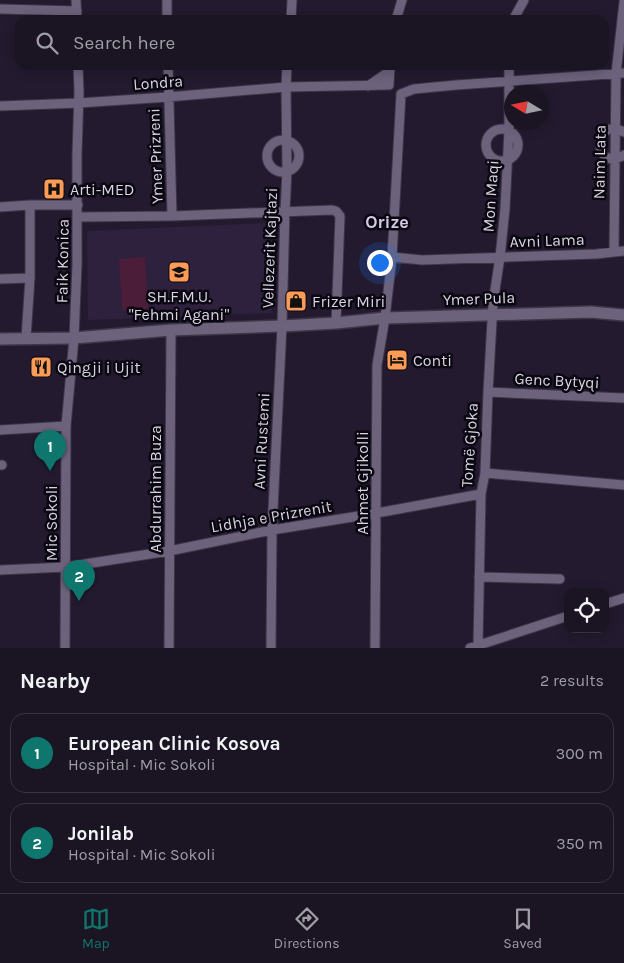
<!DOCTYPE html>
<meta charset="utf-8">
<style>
body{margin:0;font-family:Karla,sans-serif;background:#231d2b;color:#f1f3f6}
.controls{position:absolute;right:15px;bottom:15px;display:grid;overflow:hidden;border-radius:10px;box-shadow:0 2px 12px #0003}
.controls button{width:45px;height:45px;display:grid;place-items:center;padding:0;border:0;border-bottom:1px solid #383341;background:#1a1423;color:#f1f3f6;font:25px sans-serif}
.compass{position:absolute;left:504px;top:85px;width:45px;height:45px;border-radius:50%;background:#1a1423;box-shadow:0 2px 12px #0003;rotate:280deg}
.you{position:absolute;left:379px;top:262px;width:18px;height:18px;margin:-12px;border:4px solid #fff;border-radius:50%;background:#1a73e8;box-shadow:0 0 0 8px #1a73e833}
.badge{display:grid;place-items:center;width:32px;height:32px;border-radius:50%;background:#0f766e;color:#fff;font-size:16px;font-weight:700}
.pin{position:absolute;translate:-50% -41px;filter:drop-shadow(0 1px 2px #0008)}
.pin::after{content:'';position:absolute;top:26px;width:18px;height:15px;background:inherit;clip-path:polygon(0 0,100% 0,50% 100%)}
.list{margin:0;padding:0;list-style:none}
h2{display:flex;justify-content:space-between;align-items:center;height:65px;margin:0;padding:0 20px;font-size:21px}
h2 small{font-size:16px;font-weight:400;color:#9f9ea6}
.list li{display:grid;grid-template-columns:32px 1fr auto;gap:15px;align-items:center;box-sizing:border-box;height:80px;margin:0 10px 10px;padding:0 10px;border:1px solid #383341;border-radius:15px}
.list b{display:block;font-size:19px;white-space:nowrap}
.list p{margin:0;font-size:16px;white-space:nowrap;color:#9f9ea6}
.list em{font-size:16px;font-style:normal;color:#9f9ea6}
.icon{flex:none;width:28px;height:28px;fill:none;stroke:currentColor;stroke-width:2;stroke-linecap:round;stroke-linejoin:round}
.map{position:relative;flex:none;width:624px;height:648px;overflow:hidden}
.search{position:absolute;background:#1a1423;box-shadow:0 2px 12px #0003;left:15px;right:15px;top:15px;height:55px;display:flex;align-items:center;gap:12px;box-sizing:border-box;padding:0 18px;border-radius:15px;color:#9f9ea6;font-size:19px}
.sheet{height:245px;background:#1a1423}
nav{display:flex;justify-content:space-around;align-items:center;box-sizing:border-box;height:70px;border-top:1px solid #383341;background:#1a1423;font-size:14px;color:#9f9ea6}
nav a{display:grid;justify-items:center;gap:2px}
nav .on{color:#0f766e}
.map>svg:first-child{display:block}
</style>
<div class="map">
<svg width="624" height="648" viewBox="0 0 624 648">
<rect width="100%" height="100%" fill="#231a2f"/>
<path fill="#2d213d" d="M267,223L272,313L88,320L87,231Z"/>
<path fill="#4c1d38" d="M145,257L148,309L122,310L119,259Z"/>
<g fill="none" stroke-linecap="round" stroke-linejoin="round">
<g stroke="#3d3647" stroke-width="11">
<path id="minor" d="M76,0L77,20
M167,0V20
M0,9L77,11
M291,20L292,0
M396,20L402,0
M513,20L524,0
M168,65L172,216
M368,86L390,71
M0,106L79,103L168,97L286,87L389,85L390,65
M486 145a16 16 0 1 1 32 0a16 16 0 1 1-32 0Z
M624,132C593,114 592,174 624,155
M267 156a16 16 0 1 1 32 0a16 16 0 1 1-32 0Z
M0,207L30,205H78
M78,217L172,216L332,210L336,211L340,216L336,323
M614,252L616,73L624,2
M392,257L422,260L596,254L624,251
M0,279L30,278
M26,338L30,278V205
M488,392L624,398
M0,430L66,426
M0,465H2
M485,473L624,485
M0,570L66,567L169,551L272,530L377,513L481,494
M479,577L560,579
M605,604L624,598
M478,645L481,494L485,473L488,392L493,303L500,257L505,209L509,130V65
M65,648L66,426L74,338L77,265V154L79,93L78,65
M169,648L171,330
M271,648L272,530L282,326L285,211L287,171L286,87L287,65
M375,648L377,365L385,318L392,257L401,94L414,89L456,85L624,73
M470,648L568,616"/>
</g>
<g stroke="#3d3647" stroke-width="14">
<path id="tertiary" d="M0,339L74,338L171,330L282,326L336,323L385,318L591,312L624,315"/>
</g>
<use href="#minor" stroke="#6c627c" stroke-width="9"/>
<use href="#tertiary" stroke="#6c627c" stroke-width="11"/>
</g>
<defs>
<g id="hospital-square" transform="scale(1.125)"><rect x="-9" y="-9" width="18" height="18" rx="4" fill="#fe9c57" stroke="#0a0710"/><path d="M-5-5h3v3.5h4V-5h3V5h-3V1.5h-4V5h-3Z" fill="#111"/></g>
<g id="school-square" transform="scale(1.125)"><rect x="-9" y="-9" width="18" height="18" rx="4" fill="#fe9c57" stroke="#0a0710"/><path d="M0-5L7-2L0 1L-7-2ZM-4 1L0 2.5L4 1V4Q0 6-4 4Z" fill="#111"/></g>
<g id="shop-square" transform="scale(1.125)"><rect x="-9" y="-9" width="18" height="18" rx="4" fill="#fe9c57" stroke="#0a0710"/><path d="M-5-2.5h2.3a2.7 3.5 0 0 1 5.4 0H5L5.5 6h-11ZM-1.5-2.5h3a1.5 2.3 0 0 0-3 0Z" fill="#111"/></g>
<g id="hotel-square" transform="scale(1.125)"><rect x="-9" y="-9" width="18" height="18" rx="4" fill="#fe9c57" stroke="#0a0710"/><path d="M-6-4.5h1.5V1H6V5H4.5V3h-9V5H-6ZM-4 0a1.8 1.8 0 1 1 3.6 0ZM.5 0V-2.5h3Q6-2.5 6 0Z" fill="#111"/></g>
<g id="restaurant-square" transform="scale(1.125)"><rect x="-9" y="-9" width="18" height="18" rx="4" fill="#fe9c57" stroke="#0a0710"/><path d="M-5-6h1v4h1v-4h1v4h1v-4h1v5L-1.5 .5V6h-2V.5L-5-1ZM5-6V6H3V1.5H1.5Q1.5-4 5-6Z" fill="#111"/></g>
</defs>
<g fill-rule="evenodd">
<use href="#hospital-square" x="54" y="189"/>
<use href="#school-square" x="179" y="272"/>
<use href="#shop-square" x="296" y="301"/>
<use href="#hotel-square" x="397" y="360"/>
<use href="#restaurant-square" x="41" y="367"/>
</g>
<g text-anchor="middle" stroke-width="5" stroke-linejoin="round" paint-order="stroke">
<g font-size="16" fill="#d9d3e2" stroke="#0a0710">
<text transform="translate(158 82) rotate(-4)" y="6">Londra</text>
<text transform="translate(155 156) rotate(-92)" y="6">Ymer Prizreni</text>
<text transform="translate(599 162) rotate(-89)" y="6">Naim Lata</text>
<text transform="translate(490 196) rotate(-86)" y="6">Mon Maqi</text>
<text transform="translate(547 240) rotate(-2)" y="6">Avni Lama</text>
<text transform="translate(269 248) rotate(-88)" y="6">Vellezerit Kajtazi</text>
<text transform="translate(62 261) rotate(-89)" y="6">Faik Konica</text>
<text transform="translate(479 298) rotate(-2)" y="6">Ymer Pula</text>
<text transform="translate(557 380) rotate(3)" y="6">Genc Bytyqi</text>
<text transform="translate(261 441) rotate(-87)" y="6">Avni Rustemi</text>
<text transform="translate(469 445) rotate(-86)" y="6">Tomë Gjoka</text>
<text transform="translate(362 483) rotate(-90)" y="6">Ahmet Gjikolli</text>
<text transform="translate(155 489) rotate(-90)" y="6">Abdurrahim Buza</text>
<text transform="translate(271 516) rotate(-10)" y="6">Lidhja e Prizrenit</text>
<text transform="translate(51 523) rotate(-90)" y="6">Mic Sokoli</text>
</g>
<g font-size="16" fill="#d9d3e2" stroke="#0a0710" text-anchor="start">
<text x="70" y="195">Arti-MED</text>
<text x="179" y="302" text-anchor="middle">SH.F.M.U.<tspan x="179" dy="18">"Fehmi Agani"</tspan></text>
<text x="312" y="307">Frizer Miri</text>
<text x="413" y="366">Conti</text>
<text x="57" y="373">Qingji i Ujit</text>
</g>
<g font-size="18" font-weight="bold" fill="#d3c8e5" stroke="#0a0710">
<text x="387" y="228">Orize</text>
</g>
</g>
</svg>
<div class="controls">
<button><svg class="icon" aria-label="locate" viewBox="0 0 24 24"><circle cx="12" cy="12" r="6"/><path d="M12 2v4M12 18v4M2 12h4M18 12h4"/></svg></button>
</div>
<svg class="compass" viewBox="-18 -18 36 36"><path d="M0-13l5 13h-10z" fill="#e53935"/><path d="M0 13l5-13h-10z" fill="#9f9ea6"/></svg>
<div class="you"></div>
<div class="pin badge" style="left:50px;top:471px">1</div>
<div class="pin badge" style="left:79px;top:601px">2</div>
<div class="search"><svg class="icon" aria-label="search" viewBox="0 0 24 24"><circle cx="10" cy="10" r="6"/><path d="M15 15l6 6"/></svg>Search here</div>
</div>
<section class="sheet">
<h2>Nearby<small>2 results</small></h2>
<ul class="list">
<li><span class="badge">1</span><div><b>European Clinic Kosova</b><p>Hospital · Mic Sokoli</p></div><em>300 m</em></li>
<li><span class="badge">2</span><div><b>Jonilab</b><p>Hospital · Mic Sokoli</p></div><em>350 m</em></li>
</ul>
</section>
<nav>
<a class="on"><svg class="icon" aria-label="map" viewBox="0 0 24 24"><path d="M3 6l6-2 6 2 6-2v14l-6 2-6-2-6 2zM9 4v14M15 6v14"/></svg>Map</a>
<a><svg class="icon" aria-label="directions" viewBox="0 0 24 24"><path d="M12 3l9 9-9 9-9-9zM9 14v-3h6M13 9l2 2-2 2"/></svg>Directions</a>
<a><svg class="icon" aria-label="saved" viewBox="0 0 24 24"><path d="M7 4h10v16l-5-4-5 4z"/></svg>Saved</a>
</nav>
